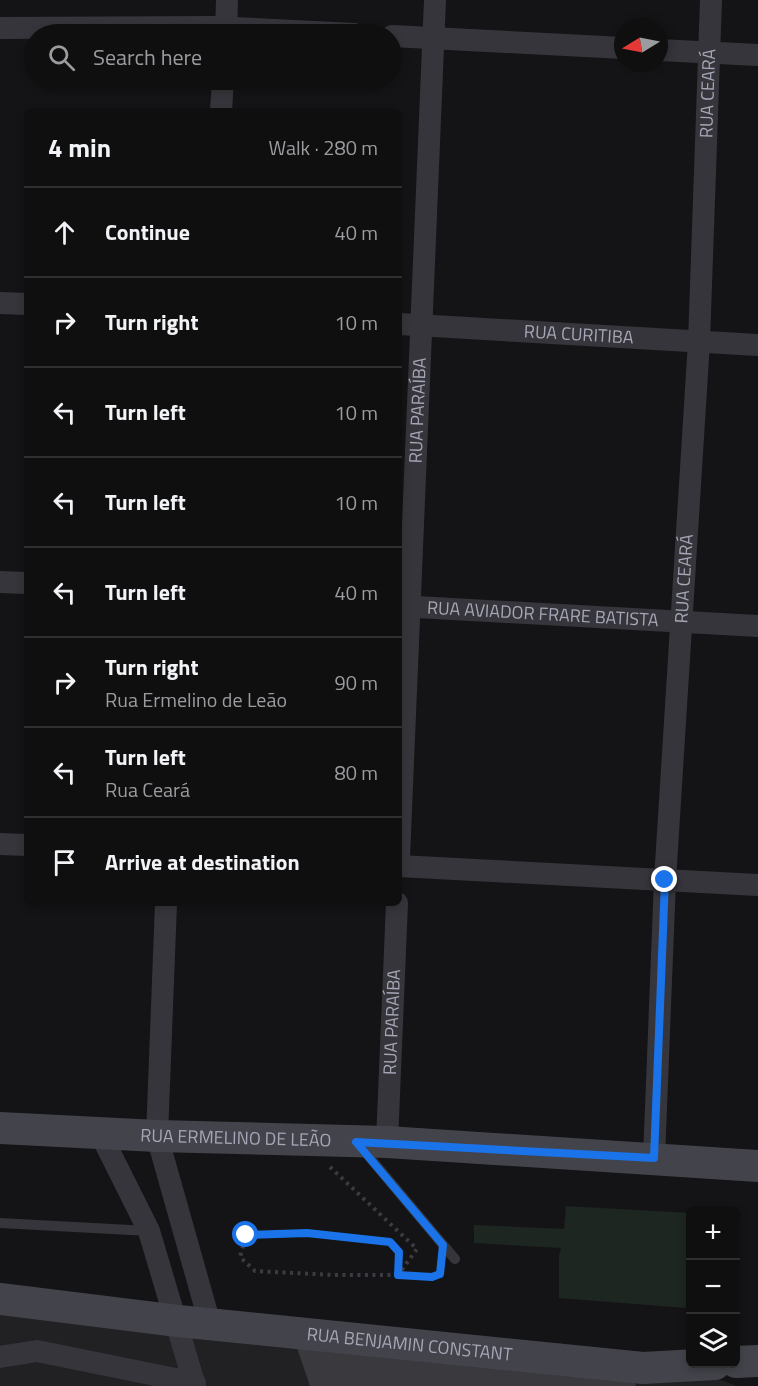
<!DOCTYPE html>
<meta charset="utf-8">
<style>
body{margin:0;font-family:"Titillium Web",sans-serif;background:#181819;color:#f1f3f6}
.controls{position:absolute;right:18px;bottom:18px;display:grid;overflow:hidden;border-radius:9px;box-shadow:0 3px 9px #0003}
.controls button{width:54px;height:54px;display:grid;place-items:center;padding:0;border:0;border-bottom:2px solid #2f2f30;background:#0f0f10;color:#f1f3f6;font:30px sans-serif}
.compass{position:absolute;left:614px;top:18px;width:54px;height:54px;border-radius:50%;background:#0f0f10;box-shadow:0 3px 9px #0003;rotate:260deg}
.stop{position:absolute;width:18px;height:18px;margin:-14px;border:4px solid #1a73e8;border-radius:50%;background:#fff}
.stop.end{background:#1a73e8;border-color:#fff;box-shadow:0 2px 6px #0008}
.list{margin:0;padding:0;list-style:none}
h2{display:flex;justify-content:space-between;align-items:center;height:78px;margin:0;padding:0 24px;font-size:26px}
h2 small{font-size:20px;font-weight:400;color:#9b9c9f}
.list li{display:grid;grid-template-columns:39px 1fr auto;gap:18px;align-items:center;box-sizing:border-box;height:90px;padding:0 24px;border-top:2px solid #2f2f30}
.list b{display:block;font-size:22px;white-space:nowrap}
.list p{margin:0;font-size:20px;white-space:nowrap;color:#9b9c9f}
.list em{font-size:20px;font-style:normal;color:#9b9c9f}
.icon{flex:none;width:33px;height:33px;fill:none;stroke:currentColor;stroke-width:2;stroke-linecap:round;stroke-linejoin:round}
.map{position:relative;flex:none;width:758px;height:1386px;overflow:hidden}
.search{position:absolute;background:#0f0f10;box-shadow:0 3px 9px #0003;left:24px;top:24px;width:378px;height:66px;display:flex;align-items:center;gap:15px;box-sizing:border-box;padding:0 21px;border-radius:33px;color:#9b9c9f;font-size:22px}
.panel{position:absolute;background:#0f0f10;box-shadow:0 3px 9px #0003;left:24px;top:108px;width:378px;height:798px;border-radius:9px}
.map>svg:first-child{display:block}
</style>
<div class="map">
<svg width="758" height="1386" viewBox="0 0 758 1386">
<rect width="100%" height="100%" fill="#141416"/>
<path fill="#212023" d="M0,1295L705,1374L737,1386H0Z"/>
<path fill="#1e2621" d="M566,1206L690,1213L686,1308L559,1298V1255L561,1248L474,1243V1225L564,1229Z"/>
<path fill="#3a393e" d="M297,1348L635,1383L636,1386H310Z"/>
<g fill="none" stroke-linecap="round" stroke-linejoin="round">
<path stroke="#3b3b42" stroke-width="4" stroke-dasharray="3 4.5" stroke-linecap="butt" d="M330,1167L417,1249L398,1275L432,1277L440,1274V1269
M307,1233L390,1242L399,1252L398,1275H333L255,1271L240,1257L246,1235Z"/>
<path stroke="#36353b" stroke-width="10" d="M360,1146L455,1259
M0,1223L149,1231"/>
<g stroke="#36353b" stroke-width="22">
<path d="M0,28L214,27L354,34"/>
<path d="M226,34L227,0"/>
<path d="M392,36L623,48"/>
<path d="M659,50L758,55"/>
<path d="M221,111L223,80"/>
<path d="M0,303L27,304"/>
<path id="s1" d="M399,324L758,345"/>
<path d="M0,582L27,583"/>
<path id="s2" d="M399,606L758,626"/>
<path d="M0,844L27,845"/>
<path id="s3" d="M399,857L435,0"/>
<path d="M399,866L758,885"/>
<path d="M166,903L157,1136L210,1324"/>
<path d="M100,1133L149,1231L195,1386"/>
<path id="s4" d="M387,1142L397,903"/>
<path id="s5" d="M654,1158L665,880L699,342L711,0"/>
<path d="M0,1357L37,1351L195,1383"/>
</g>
<g stroke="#43434b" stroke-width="32">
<path id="s6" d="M0,1128L157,1136L387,1142L758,1166"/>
<path id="s7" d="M0,1299L178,1321L643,1368L715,1364"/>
<path d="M736,1362L758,1361"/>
</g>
</g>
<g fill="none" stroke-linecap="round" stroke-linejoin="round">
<path stroke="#1a73e8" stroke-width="8" d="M246,1235L307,1233L390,1242L399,1252L398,1275L432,1277L440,1274L443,1245L356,1142L654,1158L665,880"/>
</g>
<g text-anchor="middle" stroke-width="4.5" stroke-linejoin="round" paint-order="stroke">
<g font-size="18" fill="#a5a6b6" stroke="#0f0f11">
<text dy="6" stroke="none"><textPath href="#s5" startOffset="1066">RUA CEARÁ</textPath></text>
<text dy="6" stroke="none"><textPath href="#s1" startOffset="180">RUA CURITIBA</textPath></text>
<text dy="6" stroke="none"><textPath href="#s3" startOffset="447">RUA PARAÍBA</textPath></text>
<text dy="6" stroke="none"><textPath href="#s5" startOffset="580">RUA CEARÁ</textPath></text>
<text dy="6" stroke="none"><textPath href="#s2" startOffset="144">RUA AVIADOR FRARE BATISTA</textPath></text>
<text dy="6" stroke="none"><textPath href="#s4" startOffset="120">RUA PARAÍBA</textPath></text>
<text dy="6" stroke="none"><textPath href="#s6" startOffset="236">RUA ERMELINO DE LEÃO</textPath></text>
<text dy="6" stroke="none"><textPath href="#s7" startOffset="412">RUA BENJAMIN CONSTANT</textPath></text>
</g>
</g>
</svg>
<div class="controls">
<button>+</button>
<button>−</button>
<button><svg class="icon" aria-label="layers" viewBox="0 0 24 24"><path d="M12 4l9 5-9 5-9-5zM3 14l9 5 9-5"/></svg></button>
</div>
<svg class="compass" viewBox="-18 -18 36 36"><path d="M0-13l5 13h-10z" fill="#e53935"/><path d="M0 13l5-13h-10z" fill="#9b9c9f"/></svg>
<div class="stop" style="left:246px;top:1235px"></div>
<div class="stop end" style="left:665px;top:880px"></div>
<div class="search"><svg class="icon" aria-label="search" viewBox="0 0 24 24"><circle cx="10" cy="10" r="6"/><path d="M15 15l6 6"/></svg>Search here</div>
<section class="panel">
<h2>4 min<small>Walk · 280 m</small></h2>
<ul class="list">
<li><svg class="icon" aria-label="ahead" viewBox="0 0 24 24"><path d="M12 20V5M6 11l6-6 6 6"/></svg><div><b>Continue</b></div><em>40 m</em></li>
<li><svg class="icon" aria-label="right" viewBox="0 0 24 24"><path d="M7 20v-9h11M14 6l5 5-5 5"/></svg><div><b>Turn right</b></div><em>10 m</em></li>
<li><svg class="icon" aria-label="left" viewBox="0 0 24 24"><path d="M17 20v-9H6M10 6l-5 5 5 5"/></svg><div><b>Turn left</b></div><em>10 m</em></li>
<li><svg class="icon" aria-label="left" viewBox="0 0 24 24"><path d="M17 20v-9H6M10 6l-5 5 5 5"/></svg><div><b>Turn left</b></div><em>10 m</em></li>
<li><svg class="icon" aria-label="left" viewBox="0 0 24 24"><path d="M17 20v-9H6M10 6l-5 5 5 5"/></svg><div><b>Turn left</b></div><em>40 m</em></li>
<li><svg class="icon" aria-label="right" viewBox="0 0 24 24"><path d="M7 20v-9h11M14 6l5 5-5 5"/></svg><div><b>Turn right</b><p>Rua Ermelino de Leão</p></div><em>90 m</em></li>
<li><svg class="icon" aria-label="left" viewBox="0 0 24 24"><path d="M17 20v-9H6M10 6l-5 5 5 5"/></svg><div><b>Turn left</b><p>Rua Ceará</p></div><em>80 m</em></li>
<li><svg class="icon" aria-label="arrive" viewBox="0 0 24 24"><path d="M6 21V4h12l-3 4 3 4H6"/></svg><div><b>Arrive at destination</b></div></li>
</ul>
</section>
</div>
